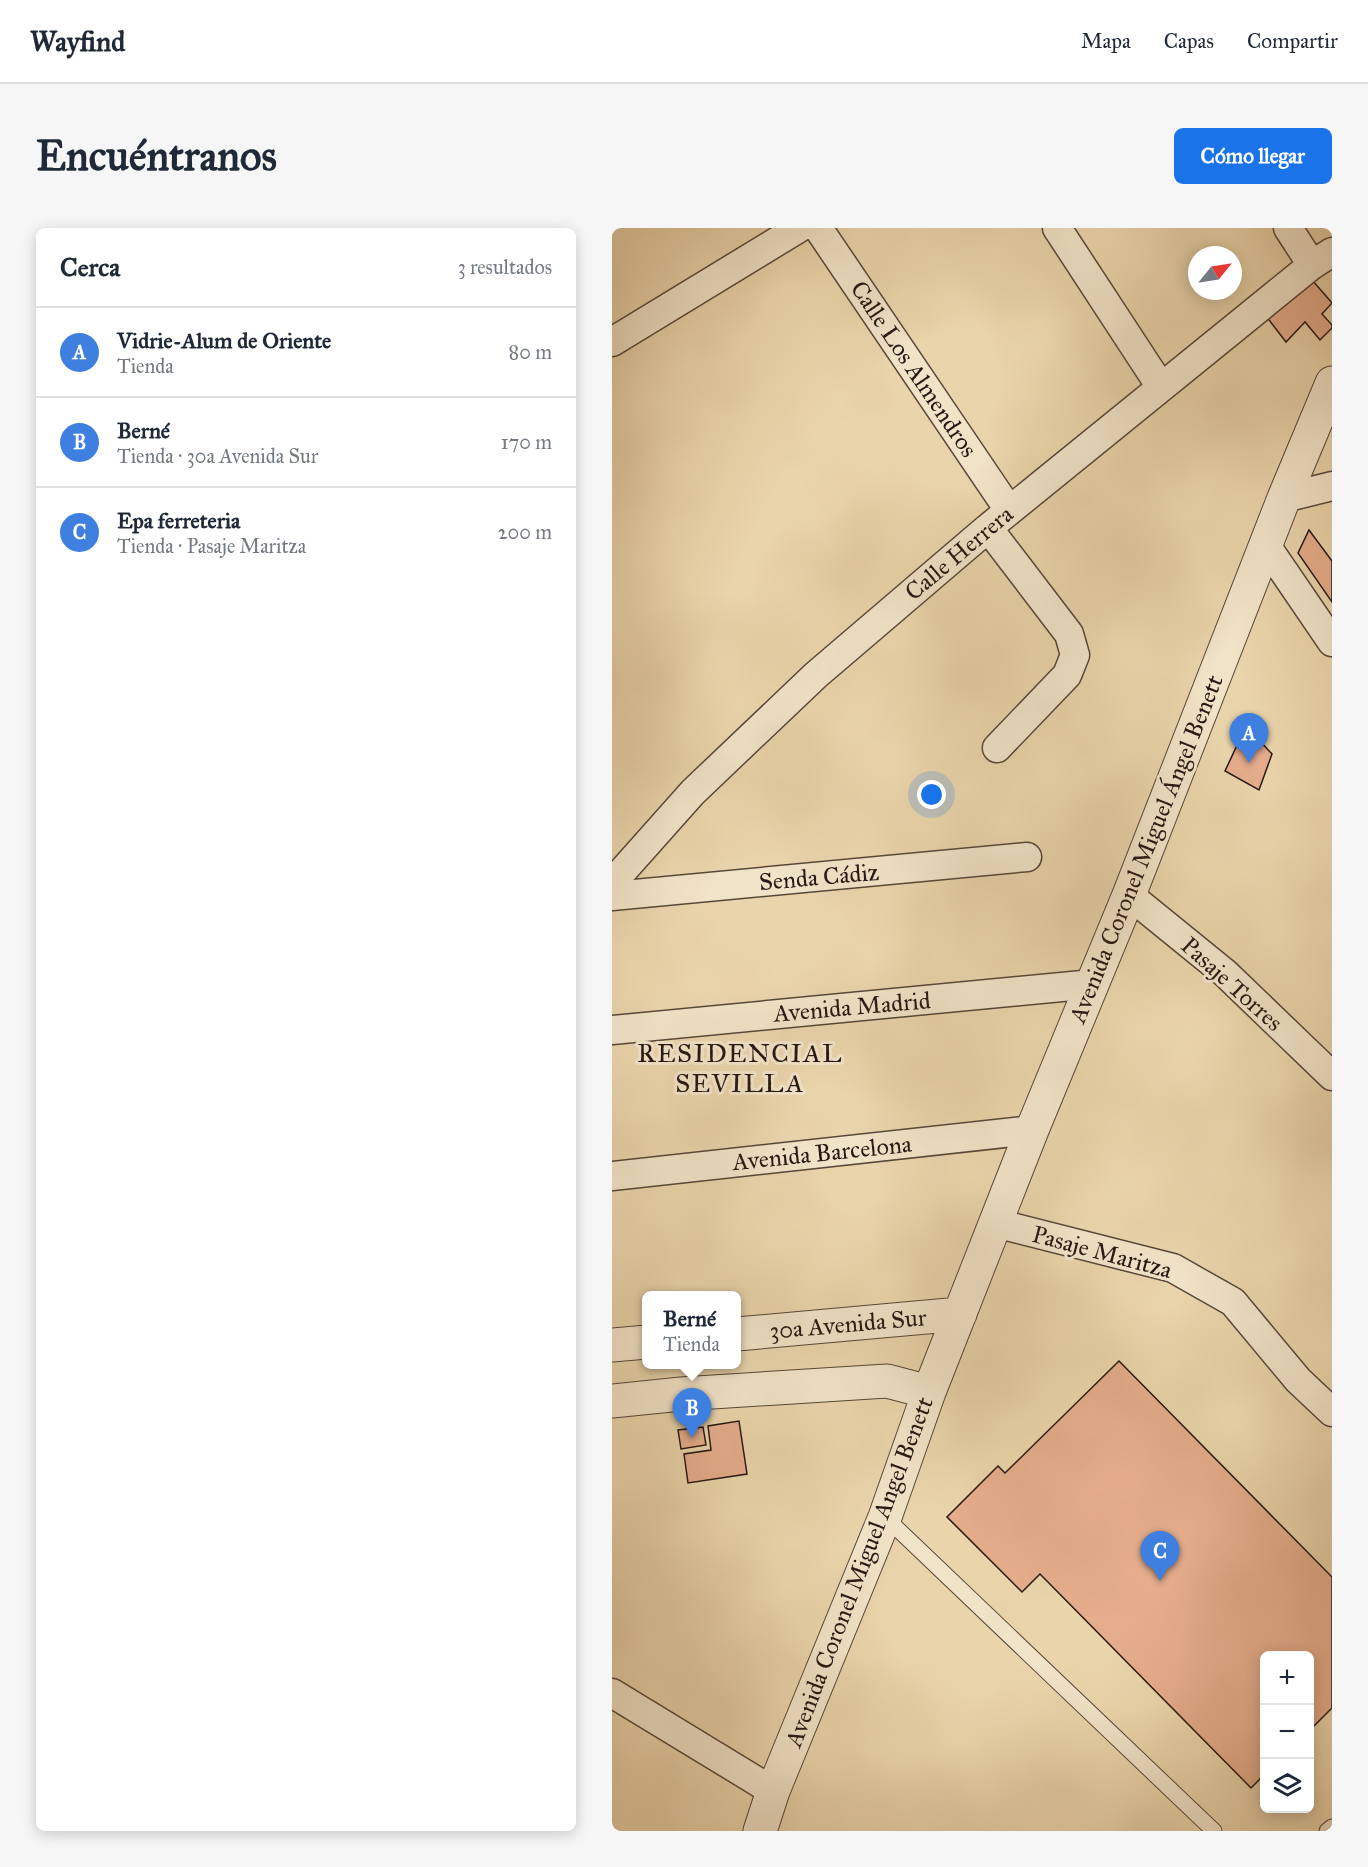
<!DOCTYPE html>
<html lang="es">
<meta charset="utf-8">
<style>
body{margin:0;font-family:"IM FELL Great Primer",serif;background:#f6f6f7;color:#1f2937}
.controls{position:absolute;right:18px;bottom:18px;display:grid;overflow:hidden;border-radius:9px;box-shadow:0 3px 15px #0003}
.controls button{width:54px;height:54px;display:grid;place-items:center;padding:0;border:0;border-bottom:2px solid #e0e1e3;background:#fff;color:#1f2937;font:30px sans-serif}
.compass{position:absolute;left:576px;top:18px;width:54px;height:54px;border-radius:50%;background:#fff;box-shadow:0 3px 15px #0003;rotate:60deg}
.you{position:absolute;left:320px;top:567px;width:21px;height:21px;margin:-15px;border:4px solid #fff;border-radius:50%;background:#1a73e8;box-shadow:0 0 0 9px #1a73e833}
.badge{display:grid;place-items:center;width:39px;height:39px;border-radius:50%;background:#1a73e8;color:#fff;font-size:20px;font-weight:700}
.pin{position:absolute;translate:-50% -50px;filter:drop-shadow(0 2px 3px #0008)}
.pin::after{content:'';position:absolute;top:32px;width:21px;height:18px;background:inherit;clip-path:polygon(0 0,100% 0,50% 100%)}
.popup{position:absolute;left:30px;top:1063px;width:99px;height:78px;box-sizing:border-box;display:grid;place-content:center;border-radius:9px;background:#fff;filter:drop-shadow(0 2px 4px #0005);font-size:20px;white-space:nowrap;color:#747a83}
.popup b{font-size:22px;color:#1f2937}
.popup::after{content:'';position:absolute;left:50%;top:100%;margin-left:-12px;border:12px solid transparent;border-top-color:#fff}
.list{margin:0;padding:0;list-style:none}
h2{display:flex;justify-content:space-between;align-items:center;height:78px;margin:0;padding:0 24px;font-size:26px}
h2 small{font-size:20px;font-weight:400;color:#747a83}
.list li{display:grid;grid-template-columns:39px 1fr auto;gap:18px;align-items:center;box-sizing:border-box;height:90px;padding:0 24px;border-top:2px solid #e0e1e3}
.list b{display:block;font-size:22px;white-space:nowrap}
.list p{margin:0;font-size:20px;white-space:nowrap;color:#747a83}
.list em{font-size:20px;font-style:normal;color:#747a83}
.icon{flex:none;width:33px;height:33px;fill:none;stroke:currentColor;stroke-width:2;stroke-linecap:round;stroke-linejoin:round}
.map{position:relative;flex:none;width:720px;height:1603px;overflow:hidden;border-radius:9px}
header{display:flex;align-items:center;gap:36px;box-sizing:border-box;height:84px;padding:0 30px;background:#fff;border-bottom:2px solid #e0e1e3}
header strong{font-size:28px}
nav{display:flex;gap:33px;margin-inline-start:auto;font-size:21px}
.intro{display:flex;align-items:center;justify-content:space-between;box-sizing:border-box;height:144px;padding:0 36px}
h1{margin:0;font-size:42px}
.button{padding:15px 27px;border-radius:9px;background:#1a73e8;color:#fff;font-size:21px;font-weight:700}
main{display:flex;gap:36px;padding:0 36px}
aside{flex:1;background:#fff;border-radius:9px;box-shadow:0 3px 15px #0003}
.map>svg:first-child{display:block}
</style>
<header>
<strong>Wayfind</strong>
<nav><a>Mapa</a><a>Capas</a><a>Compartir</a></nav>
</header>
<div class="intro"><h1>Encuéntranos</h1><a class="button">Cómo llegar</a></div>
<main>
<aside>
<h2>Cerca<small>3 resultados</small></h2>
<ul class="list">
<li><span class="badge" style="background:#3f7fe0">A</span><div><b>Vidrie-Alum de Oriente</b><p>Tienda</p></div><em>80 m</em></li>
<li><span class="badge" style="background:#3f7fe0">B</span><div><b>Berné</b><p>Tienda · 30a Avenida Sur</p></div><em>170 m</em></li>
<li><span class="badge" style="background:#3f7fe0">C</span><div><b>Epa ferreteria</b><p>Tienda · Pasaje Maritza</p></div><em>200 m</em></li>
</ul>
</aside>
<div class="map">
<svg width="720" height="1603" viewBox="0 0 720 1603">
<rect width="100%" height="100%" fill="#ead4ab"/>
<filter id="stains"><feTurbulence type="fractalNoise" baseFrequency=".00333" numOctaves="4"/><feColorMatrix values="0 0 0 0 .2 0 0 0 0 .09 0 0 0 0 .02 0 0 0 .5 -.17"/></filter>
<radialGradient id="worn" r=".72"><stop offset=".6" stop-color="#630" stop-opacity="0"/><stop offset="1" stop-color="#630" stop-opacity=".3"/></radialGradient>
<path fill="#e5ad8c" stroke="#261813" stroke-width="1.5" d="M700,52L720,75L710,86L720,97V100L708,112L693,94L674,114L654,88Z
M697,302L720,333V374L686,325Z
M634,498L660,526L647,562L613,543Z
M507,1133L720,1349V1480L698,1502V1428H652V1547L639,1560L428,1346L410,1364L335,1289L386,1238L393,1245Z
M127,1193L135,1246L76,1255L72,1226L99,1222L96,1198Z
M91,1199L94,1217L69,1221L66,1202Z"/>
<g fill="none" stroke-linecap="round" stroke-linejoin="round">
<g stroke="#574739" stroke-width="17">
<path id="service" d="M273,1289L602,1603
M715,1603L720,1599"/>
</g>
<g stroke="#574739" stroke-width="31">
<path id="minor" d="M206,0L397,282
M445,0L549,159
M676,0L700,37
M0,114L187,0
M672,270L720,258
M376,300L457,406L463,427L455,447L385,520
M653,316L720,414
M0,655L81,564L204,447L376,300L700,37L720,24
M517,667L613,745L720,848
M0,668L415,629
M0,802L481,756
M0,948L420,902
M383,995L561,1040L621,1074L686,1152L720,1184
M0,1465L161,1563"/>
</g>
<g stroke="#574739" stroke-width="35">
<path id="tertiary" d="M125,1106L348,1086
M0,1117L35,1114
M0,1173L69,1166L275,1153L317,1164
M148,1603L161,1563L273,1289L317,1164L420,902L517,667L672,270L720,155"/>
</g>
<use href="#service" stroke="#f1e3c8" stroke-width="15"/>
<use href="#minor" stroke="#f1e3c8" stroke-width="28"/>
<use href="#tertiary" stroke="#f1e3c8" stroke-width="33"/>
</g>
<g text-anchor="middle" stroke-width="6" stroke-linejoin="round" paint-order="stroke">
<g font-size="24" fill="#261813" stroke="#f1e3c8">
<text transform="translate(302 141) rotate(56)" y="8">Calle Los Almendros</text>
<text transform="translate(347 325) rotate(-40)" y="8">Calle Herrera</text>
<text transform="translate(534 621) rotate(-68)" y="8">Avenida Coronel Miguel Ángel Benett</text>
<text transform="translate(207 649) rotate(-5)" y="8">Senda Cádiz</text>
<text transform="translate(620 756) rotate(42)" y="8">Pasaje Torres</text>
<text transform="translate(240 779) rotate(-5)" y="8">Avenida Madrid</text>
<text transform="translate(210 925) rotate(-6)" y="8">Avenida Barcelona</text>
<text transform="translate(490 1024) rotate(15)" y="8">Pasaje Maritza</text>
<text transform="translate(236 1096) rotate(-5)" y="8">30a Avenida Sur</text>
<text transform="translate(247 1344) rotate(-69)" y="8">Avenida Coronel Miguel Angel Benett</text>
</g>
<g font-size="26" letter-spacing="1.5" fill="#261813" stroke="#f1e3c8">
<text x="128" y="834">RESIDENCIAL<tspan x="128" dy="30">SEVILLA</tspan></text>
</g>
</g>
<rect width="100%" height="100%" filter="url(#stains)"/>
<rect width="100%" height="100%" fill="url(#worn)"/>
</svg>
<div class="controls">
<button>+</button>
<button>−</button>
<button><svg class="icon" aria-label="layers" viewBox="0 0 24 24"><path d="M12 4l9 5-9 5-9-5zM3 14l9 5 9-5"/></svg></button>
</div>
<svg class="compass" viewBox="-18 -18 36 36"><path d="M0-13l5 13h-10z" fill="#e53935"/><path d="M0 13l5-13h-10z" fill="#747a83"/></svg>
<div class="you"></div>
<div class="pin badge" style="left:637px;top:535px;background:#3f7fe0">A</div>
<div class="pin badge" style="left:80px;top:1210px;background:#3f7fe0">B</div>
<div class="popup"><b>Berné</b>Tienda</div>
<div class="pin badge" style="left:548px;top:1353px;background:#3f7fe0">C</div>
</div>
</main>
